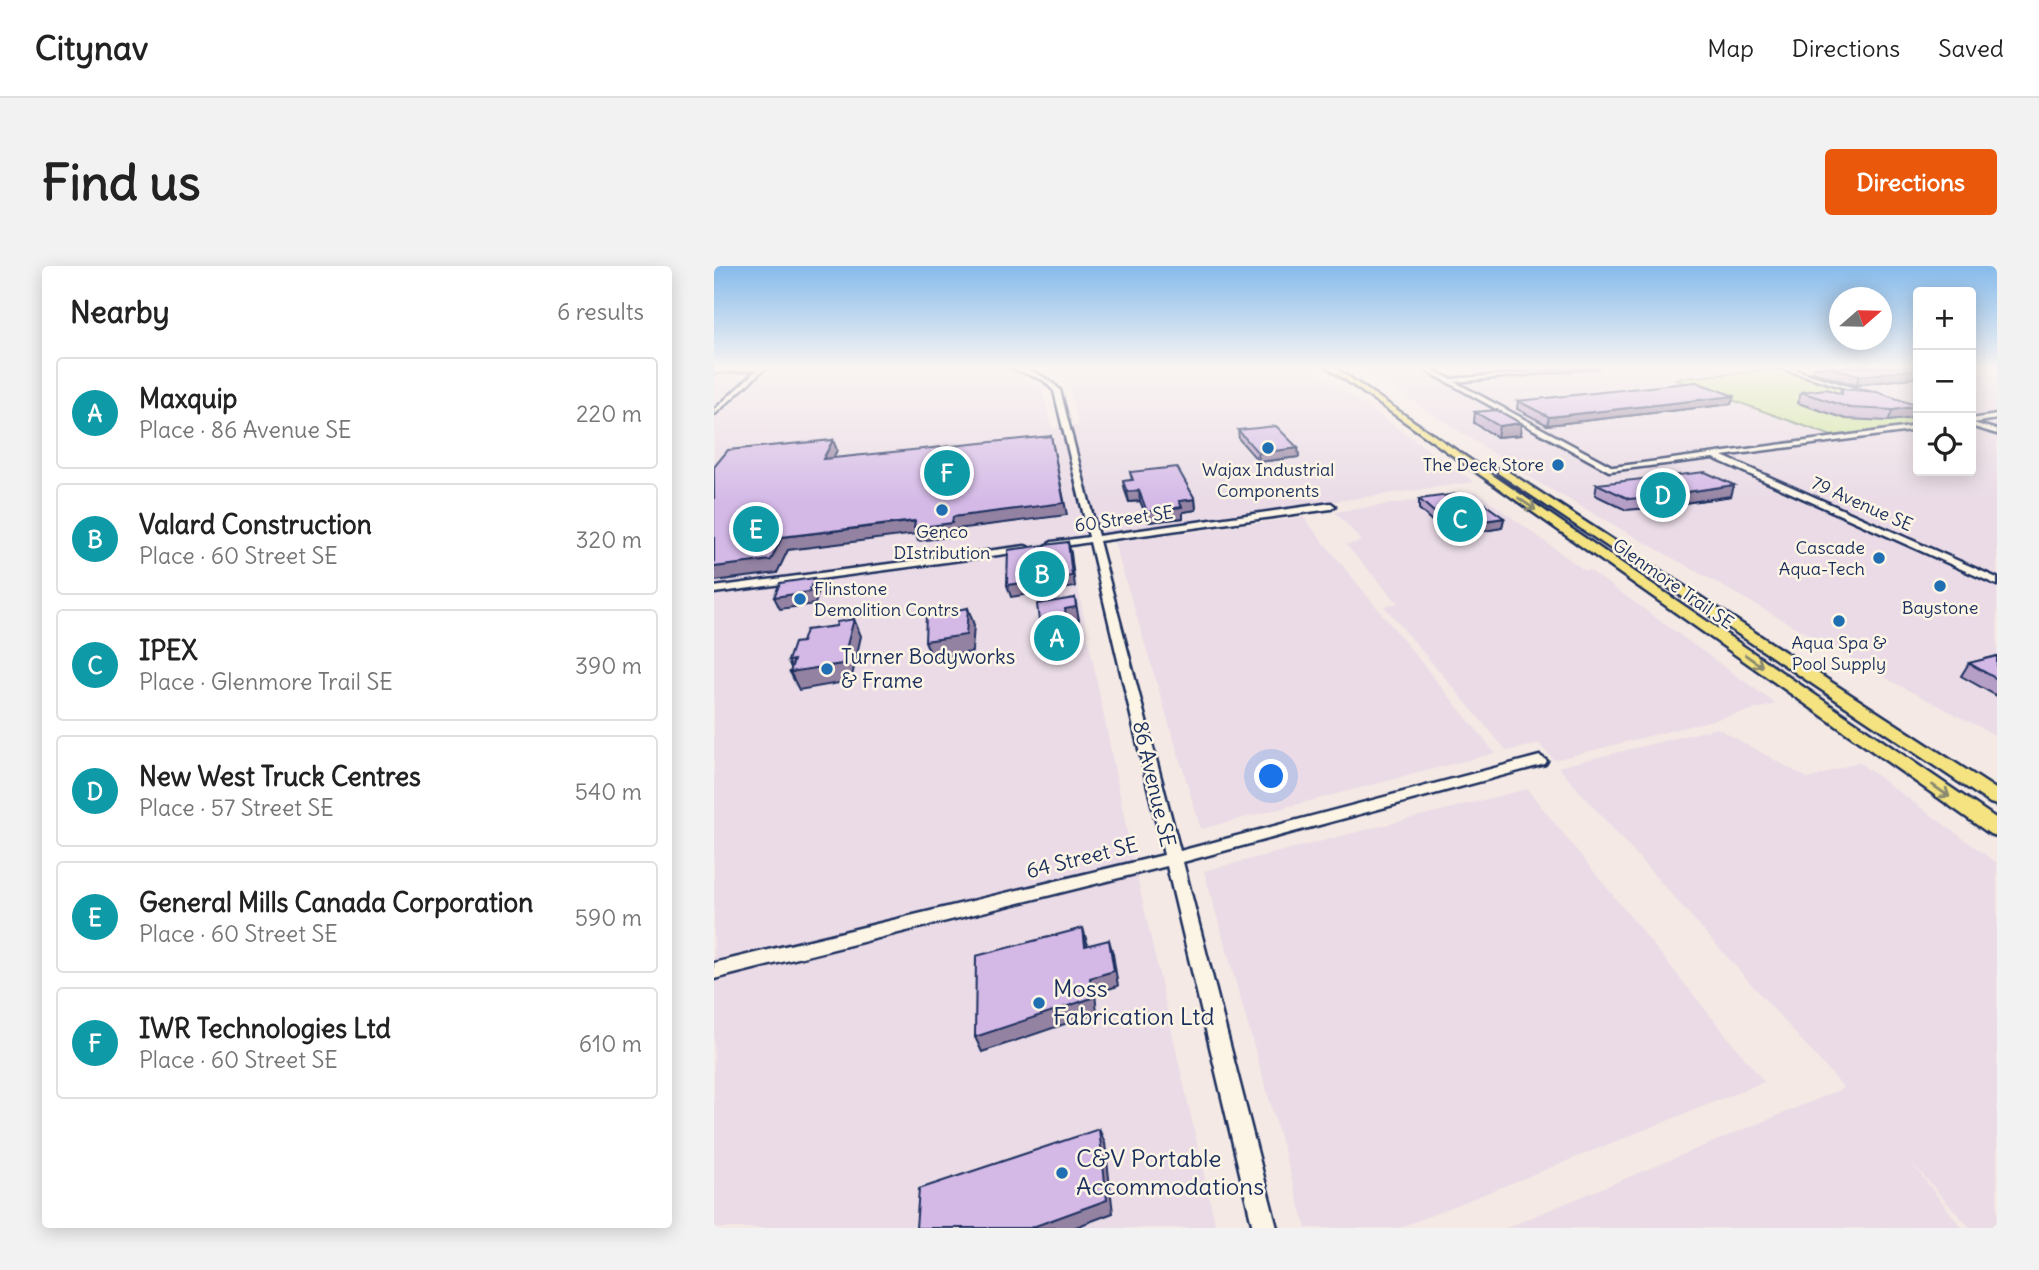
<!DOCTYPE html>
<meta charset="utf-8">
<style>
body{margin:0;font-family:Delius,sans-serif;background:#f2f2f2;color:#222}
.controls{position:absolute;right:21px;top:21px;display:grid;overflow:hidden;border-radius:7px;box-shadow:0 4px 18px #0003}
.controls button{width:63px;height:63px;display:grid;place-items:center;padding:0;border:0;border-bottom:2px solid #e0e0e0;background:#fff;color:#222;font:35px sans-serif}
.compass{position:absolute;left:1115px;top:21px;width:63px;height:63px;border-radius:50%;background:#fff;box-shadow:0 4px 18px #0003;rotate:70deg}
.you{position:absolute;left:558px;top:511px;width:24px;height:24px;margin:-18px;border:5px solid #fff;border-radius:50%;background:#1a73e8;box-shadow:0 0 0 10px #1a73e833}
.badge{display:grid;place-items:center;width:46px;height:46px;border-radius:50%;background:#ea580c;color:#fff;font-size:23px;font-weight:700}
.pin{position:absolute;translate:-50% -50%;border:4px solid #fff;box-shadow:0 2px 7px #0006}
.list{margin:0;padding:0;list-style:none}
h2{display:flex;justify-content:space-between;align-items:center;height:91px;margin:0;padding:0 28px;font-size:30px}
h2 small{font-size:23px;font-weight:400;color:#767676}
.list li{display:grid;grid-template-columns:46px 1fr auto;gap:21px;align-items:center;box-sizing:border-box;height:112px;margin:0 14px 14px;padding:0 14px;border:2px solid #e0e0e0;border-radius:7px}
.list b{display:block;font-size:26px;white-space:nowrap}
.list p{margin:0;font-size:23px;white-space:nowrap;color:#767676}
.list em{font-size:23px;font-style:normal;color:#767676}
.icon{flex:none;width:38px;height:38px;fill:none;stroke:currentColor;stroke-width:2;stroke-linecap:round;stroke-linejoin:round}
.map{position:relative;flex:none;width:1283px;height:962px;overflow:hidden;border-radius:7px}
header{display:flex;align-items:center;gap:42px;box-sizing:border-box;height:98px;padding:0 35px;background:#fff;border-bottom:2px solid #e0e0e0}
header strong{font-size:33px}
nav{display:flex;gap:38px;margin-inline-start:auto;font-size:24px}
.intro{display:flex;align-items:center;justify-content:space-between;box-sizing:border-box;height:168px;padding:0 42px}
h1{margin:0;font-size:49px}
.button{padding:18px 32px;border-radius:7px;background:#ea580c;color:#fff;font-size:24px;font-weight:700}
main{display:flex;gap:42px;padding:0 42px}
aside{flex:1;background:#fff;border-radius:7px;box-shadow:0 4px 18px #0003}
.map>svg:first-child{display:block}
</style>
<header>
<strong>Citynav</strong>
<nav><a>Map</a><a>Directions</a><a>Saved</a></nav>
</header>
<div class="intro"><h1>Find us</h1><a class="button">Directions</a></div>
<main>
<aside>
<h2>Nearby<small>6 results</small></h2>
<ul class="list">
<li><span class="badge" style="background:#0f9aa8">A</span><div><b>Maxquip</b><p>Place · 86 Avenue SE</p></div><em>220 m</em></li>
<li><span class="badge" style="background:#0f9aa8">B</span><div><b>Valard Construction</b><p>Place · 60 Street SE</p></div><em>320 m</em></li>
<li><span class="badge" style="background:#0f9aa8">C</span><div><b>IPEX</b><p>Place · Glenmore Trail SE</p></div><em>390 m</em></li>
<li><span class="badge" style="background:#0f9aa8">D</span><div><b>New West Truck Centres</b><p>Place · 57 Street SE</p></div><em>540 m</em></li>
<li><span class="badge" style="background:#0f9aa8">E</span><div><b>General Mills Canada Corporation</b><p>Place · 60 Street SE</p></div><em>590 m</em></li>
<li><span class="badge" style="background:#0f9aa8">F</span><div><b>IWR Technologies Ltd</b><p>Place · 60 Street SE</p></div><em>610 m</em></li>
</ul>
</aside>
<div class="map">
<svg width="1283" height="962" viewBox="0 0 1283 962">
<rect width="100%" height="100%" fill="#f4e9e5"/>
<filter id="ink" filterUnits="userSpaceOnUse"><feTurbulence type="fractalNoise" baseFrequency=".0143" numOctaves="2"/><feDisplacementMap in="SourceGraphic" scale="14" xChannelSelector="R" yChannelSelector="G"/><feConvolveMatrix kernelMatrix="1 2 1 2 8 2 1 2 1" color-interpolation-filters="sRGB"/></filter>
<g filter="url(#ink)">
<path fill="#eadbe6" d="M104,101H287L327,119L338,163L365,159L356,124L339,110L315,101H597L760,216L354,272L415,575L502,962H0V109Z
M646,101H1204V205H1257V101H1283V470L1179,416L822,215Z
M763,226L870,304H875L1062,438L840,494L825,478L793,485L670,340L684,337L632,279L648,275L621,246Z
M589,251L781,487L487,563L400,276Z
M1003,462L1095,513L1144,496L1283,597V962H1256L1197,896L1248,962H792L1130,822L844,501Z
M813,523L1050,816L685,962H592L490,605Z"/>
<path fill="#cde59a" stroke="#748a7c" stroke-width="2" d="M1064,103L1204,144V159L1118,170L960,113Z"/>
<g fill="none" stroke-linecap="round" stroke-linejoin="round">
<g stroke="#1b2f5e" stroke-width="5">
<path id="minor" d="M46,101H52L0,149V144Z
M295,101C314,101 333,111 346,124L384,270L617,237L621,240L617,243L385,275L466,585L826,490L833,495L831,498L469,596L563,962H539L453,600L0,713V697L450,589L376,276L338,282L333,279L338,276L375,271L340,125L329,114Z
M706,101H713L736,113L884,101L741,116L899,201L1204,160V164L1008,190L1283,312V319L999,192L895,205Z
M1063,101H1072L1166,130L1161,131Z
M1283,149V153L1259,157L1283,164V168L1257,160V153Z
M311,280L314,281V285L0,327V321Z"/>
</g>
<g stroke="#1b2f5e" stroke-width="5">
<path id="major" d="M55,101L52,103L0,107V103Z
M613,101H620L1283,553V570L1276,568Z
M784,203H790L1283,524V539L1276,537L784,207Z"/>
</g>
<use href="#minor" fill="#fcf5e5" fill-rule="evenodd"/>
<use href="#major" fill="#f5e381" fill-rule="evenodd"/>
</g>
<path fill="#b69fc7" stroke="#1b2f5e" stroke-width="2" d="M1100,101H1204V111L1142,119L1098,106Z
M1127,123L1199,152L1174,155L1132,153L1084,137L1087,126L1126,128Z
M1020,130L1017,138L833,159L803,143L804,135Z
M761,146L806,169L783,171L760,157Z
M524,164L584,182L585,191L545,196L525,173Z
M416,206L481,233L482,244L469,246V252L435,256L426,235L415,236L411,225L409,215L418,214Z
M883,218L1020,219L1017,230L936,242L912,244L881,229Z
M748,232L790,252L788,262L735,271L705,243V233Z
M1283,390V430L1247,410L1255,397Z"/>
<path fill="#9482a2" stroke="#1b2f5e" stroke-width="2" d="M1204,103V111L1142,119L1145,110Z
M1020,130L1017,138L833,159L835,151Z
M1204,140L1199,152L1174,155L1179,144Z
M807,157L806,169L783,171L785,160Z
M337,170L353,249L243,263V270L204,275L202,268L74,284L63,307L0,315V301L68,271L239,251Z
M119,174L123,184L114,204L109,193Z
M584,182L585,191L545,196L544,187Z
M1020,219L1017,230L936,242L939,231Z
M425,224L426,235L415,236L413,226Z
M481,233L482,244L469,246V252L435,256L433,246L465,235Z
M790,252L788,262L735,271L736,260Z
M354,276L357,287L361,321L297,331L293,319Z
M100,312L105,324L101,338L66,343L60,331Z
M361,332L365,354L354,356L360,388L331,393L328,380L351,343Z
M254,342L260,359L258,386L218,392L211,375Z
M140,353L147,370L137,415L85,424L76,406H79L74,395L80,394Z
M369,662L373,676L376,695L371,680Z
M395,674L399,688L404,720L381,727L383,747L268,786L261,771L376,712Z
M385,863L391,877L399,947L359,962H316Z"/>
<path fill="#d4b9e7" stroke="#1b2f5e" stroke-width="2" d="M1114,101H1204V103L1145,110Z
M982,116L1020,130L835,151L804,135Z
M1112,123L1128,128L1127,123L1163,126L1204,140L1179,144L1136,142L1087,126Z
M783,144L807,157L785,160L761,146Z
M562,160L584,182L544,187L524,164Z
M337,170L350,237L239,251L238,257L200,262L201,255L68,271L57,294L0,301V201L14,184L119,174L109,193Z
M463,201L481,233L465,235L468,241L433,246L425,224L413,226L409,215L419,214L416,206Z
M991,206L1020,219L939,231L915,233L883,218Z
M743,228L748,232L761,231L790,252L736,260L705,233Z
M354,276L358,310L293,319L294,284Z
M100,312L95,326L60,331L66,317Z
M361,332L362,341L351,343L356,375L328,380L323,338Z
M254,342L252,369L211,375L212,349Z
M140,353L128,398L76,406L80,394L74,395L80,377L88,376L92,364L122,360L123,356Z
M1283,390V413L1255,397Z
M369,662L371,680L395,674L400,705L376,712L378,732L261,771L262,690Z
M385,863L393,934L316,962H202L205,923Z"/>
<defs><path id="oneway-shaft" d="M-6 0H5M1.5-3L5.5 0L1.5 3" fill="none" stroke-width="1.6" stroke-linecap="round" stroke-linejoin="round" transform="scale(1.75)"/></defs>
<g stroke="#888970">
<use href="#oneway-shaft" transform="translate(813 238) rotate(35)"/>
<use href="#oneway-shaft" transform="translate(1040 395) rotate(35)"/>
<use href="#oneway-shaft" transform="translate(1227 525) rotate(35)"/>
</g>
</g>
<linearGradient id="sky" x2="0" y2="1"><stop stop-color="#86bbeb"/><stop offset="0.43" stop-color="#faf5f3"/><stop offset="1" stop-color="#faf5f3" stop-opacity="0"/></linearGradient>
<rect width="1283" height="236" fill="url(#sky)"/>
<g fill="#1f6fb2" stroke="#fcf5e5" stroke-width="2.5">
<circle cx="554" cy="182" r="7"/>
<circle cx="844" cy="199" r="7"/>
<circle cx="228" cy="244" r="7"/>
<circle cx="1165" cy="292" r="7"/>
<circle cx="1226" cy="320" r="7"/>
<circle cx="86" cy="333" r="7"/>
<circle cx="1125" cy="355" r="7"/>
<circle cx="113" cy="403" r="7"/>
<circle cx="325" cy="737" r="7"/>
<circle cx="348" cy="907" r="7"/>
</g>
<g text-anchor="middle" stroke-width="5" stroke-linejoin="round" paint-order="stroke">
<g font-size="18" fill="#1b2f5e" stroke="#fcf5e5">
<text x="830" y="205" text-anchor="end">The Deck Store</text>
<text x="554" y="210">Wajax Industrial<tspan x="554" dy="21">Components</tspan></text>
<text x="228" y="272">Genco<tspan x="228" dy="21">DIstribution</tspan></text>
<text x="1151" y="288" text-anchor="end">Cascade<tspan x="1151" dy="21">Aqua-Tech</tspan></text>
<text x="100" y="329" text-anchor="start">Flinstone<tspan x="100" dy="21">Demolition Contrs</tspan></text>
<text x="1226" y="348">Baystone</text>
<text x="1125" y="383">Aqua Spa &amp;<tspan x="1125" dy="21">Pool Supply</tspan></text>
</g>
<g font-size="18" fill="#1b2f5e" stroke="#fcf5e5">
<text transform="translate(1148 238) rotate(24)" y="6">79 Avenue SE</text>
<text transform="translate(410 253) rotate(-8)" y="6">60 Street SE</text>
<text transform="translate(959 318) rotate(35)" y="6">Glenmore Trail SE</text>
</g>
<g font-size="21" fill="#1b2f5e" stroke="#fcf5e5" text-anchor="start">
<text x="127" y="398">Turner Bodyworks<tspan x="127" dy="24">&amp; Frame</tspan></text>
</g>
<g font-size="21" fill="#1b2f5e" stroke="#fcf5e5">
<text transform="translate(440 518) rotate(77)" y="7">86 Avenue SE</text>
<text transform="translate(368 592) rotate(-14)" y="7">64 Street SE</text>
</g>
<g font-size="24" fill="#1b2f5e" stroke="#fcf5e5" text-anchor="start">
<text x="339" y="731">Moss<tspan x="339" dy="28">Fabrication Ltd</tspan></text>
<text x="362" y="901">C&amp;V Portable<tspan x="362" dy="28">Accommodations</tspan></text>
</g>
</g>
</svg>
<div class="controls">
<button>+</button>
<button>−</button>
<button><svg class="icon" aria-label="locate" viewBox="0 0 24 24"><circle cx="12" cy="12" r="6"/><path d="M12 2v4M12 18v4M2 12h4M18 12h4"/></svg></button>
</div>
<svg class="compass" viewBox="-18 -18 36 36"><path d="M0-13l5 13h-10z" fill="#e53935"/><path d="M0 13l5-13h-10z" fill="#767676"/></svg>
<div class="you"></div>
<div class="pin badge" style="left:343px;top:372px;background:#0f9aa8">A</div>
<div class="pin badge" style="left:328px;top:308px;background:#0f9aa8">B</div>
<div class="pin badge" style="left:746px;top:253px;background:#0f9aa8">C</div>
<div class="pin badge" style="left:949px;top:229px;background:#0f9aa8">D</div>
<div class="pin badge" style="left:42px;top:263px;background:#0f9aa8">E</div>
<div class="pin badge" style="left:233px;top:207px;background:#0f9aa8">F</div>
</div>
</main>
